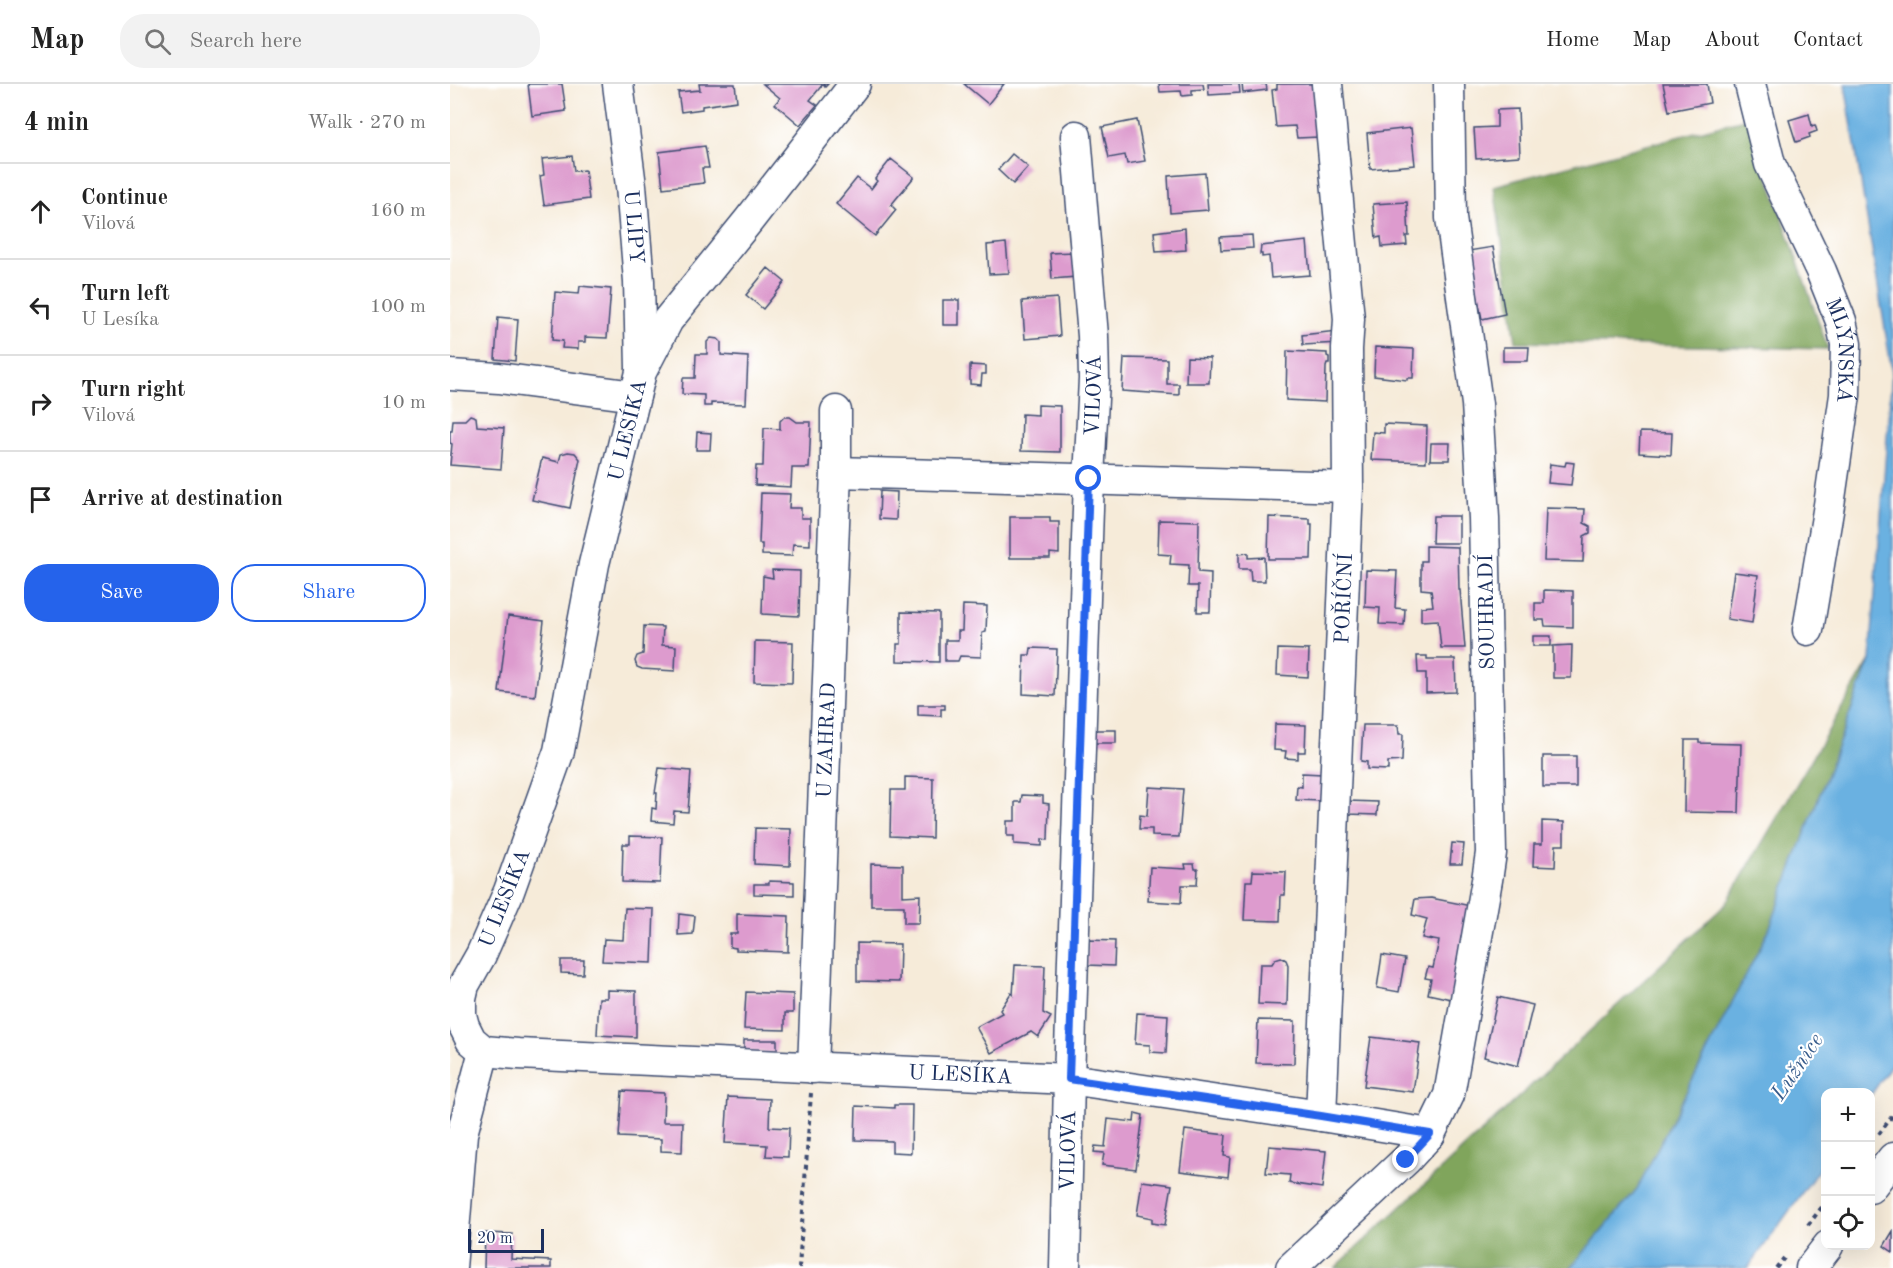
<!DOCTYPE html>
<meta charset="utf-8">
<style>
body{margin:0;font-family:"Old Standard TT",serif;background:#f2f2f2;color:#222}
.controls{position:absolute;right:18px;bottom:18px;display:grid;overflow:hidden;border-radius:12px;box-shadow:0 6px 24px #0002}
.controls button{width:54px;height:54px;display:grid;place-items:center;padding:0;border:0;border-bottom:2px solid #e0e0e0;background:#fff;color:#222;font:30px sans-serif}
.scale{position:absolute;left:18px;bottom:15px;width:76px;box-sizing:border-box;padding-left:6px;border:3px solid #1b2f5e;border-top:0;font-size:16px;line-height:21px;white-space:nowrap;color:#1b2f5e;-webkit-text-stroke:4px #fff;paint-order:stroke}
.stop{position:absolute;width:18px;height:18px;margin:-14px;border:4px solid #2563eb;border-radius:50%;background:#fff}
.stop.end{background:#2563eb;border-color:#fff;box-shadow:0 2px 6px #0008}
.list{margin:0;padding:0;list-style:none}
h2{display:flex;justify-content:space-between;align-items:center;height:78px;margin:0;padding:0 24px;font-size:26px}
h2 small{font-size:20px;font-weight:400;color:#767676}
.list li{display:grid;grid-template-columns:39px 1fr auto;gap:18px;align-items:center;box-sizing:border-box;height:96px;padding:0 24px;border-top:2px solid #e0e0e0}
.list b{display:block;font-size:22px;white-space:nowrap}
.list p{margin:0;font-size:20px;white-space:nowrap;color:#767676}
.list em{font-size:20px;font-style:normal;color:#767676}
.actions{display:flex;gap:12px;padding:18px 24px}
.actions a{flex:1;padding:14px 0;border:2px solid #2563eb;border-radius:24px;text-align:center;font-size:21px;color:#2563eb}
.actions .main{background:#2563eb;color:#fff}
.icon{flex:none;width:33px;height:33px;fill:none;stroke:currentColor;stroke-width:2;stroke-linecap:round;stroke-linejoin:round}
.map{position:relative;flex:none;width:1443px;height:1184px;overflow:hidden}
header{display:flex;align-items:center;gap:36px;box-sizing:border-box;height:84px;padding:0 30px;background:#fff;border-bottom:2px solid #e0e0e0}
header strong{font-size:28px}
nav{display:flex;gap:33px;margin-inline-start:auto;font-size:21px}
.search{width:420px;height:54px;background:#f2f2f2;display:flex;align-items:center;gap:15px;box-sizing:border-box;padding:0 21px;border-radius:24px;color:#767676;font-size:22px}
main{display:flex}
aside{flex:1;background:#fff}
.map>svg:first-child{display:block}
</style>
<header>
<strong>Map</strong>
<div class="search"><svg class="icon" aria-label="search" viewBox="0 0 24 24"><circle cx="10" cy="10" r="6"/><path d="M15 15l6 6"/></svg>Search here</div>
<nav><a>Home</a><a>Map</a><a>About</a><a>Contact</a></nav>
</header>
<main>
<aside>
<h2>4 min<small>Walk · 270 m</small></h2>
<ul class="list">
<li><svg class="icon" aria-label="ahead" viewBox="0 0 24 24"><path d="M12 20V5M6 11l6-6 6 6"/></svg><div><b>Continue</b><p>Vilová</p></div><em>160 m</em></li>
<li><svg class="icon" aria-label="left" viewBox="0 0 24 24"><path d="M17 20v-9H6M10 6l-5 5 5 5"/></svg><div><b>Turn left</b><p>U Lesíka</p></div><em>100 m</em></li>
<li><svg class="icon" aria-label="right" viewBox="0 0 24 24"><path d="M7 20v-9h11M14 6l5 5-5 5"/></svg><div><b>Turn right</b><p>Vilová</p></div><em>10 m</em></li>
<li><svg class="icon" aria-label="arrive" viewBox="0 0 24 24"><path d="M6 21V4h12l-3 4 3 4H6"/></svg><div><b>Arrive at destination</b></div></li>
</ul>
<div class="actions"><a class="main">Save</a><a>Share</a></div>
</aside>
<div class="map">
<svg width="1443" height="1184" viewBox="0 0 1443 1184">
<rect width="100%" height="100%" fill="#fff"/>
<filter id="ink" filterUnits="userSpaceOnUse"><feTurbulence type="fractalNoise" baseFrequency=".0167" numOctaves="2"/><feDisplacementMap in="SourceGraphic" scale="12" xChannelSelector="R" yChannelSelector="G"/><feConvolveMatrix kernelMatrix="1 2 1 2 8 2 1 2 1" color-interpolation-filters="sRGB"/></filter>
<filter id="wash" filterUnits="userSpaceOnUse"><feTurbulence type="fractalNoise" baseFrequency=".008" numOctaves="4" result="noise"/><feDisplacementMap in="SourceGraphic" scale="24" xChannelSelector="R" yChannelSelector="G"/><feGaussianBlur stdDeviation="1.35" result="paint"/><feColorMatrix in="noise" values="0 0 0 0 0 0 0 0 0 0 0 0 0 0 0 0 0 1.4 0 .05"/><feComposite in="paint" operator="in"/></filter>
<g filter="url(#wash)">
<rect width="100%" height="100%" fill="#f6ebd9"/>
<path fill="#80a55b" stroke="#4e6a5c" stroke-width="1.5" d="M1298,34L1378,265L1066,258L1044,102Z
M1420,576L1319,846L1187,1105L1121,1184H885L1276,820Z"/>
<path fill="#6bb1e1" stroke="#4370a0" stroke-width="1.5" d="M1395,0H1443V978L1421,1011L1420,1008H1376L1375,1077L1298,1184H1121L1187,1105L1319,846L1420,576L1442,288Z"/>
<g id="blocks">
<path fill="#dd9bce" d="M78,0H112L116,27L82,32Z
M249,0H285L287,17L252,22V25L231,28L228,8L250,6Z
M313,0H378L375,3L373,0L360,16L367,21L350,41L325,20L330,14Z
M514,0H554L538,20Z
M709,0H753L754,5L742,6V11L732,12L731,7L710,8Z
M758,0H789L790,9L759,11Z
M792,0H816L817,6L793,9Z
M827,0H863L869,53L847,54L845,42L826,43L822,6L827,5Z
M1213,0H1257L1260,19L1219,27Z
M1068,25L1070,72L1026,75L1024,44L1047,43V26Z
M1359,30L1362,42L1365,41L1367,47L1359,50L1360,53L1346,58L1339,36Z
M687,36L695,77L677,80L675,71L659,74L652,43Z
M961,44L965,81L920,85L917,49Z
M255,62L259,84H252L254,99L213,104L209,68Z
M562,70L578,83L563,100L548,86Z
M122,72L124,87L135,86L139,115L94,121L90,92L94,91L92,75Z
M441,75L464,93L441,121L446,126L425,152L386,120L407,94L421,105L427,97L425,95Z
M755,89L758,126L720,129L718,92Z
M957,118L959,152H956L957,161L932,163L931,153L926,154L923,120Z
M735,144L736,166L706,168L704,148Z
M802,151L803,164L771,166L770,153Z
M857,157L860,191L821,194L819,172L812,173V170H810L811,162Z
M556,159L559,189L539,190L537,161Z
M1043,163L1055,230L1032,235L1018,167Z
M624,168L626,193L602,195L600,169Z
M318,184L335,198L313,225L296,211Z
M130,202L161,205L157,254L135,253V258H128V265L112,264L113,257L102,256L105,208L129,210Z
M607,214L610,252L575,255L572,217Z
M493,216H509V241H493Z
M48,233L68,235L65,277L45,275Z
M887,247L889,259L853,261L852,251Z
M261,254L268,255L271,258V271L298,273L296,320L261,319V322H254V311L232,310L233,294H245L246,270H257V258Z
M925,263L964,265L963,294H957V296L924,292Z
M1053,263H1079L1078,277H1053Z
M837,267L877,269V272L879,273V280H877L876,283L875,318L836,316Z
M737,273L760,274L759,299H736Z
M674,274L717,275V300H729V311L672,307Z
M520,281L536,282V290H532L531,301L520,300Z
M588,321L610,322V368L571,367L572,330L588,331Z
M20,331L26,333L27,342L54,344L51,385L0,381L2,360L0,359V347H2L3,336H15Z
M334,333H340L347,338H361L359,384H342L341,403L305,401L306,382H313L314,344L330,345V337Z
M934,340L977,342L976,378L921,376L923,348L934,349Z
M247,348L261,349L260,366H246Z
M1190,348L1222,349L1221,371L1189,369Z
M981,359H1000L999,376H980Z
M118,368L125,369L130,375L120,424L82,416L92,374L109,378L111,370Z
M1116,378L1124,379L1121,401L1098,399L1100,380L1115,382Z
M430,407L447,408L446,436L429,435Z
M311,409L340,410L339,424H351V434H360V461L343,460L342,472L312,471V460H309Z
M1096,424L1135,425L1134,439L1140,442V449L1134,452L1133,478L1094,477Z
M983,432H1009V459H982Z
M560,433H600V438H609V470L600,469V474H560Z
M819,433L860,435V440H862L861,475H818Z
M709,436L749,437L748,488L761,489L760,528H747L748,502H738L739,481L720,480L721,471L708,470Z
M976,462L1008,463L1009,506H1010L1015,564H991L988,536L971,537V523L983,522L981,506L971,505V477H976Z
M798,469V474L814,473L815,497H801L800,485H789V470Z
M322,486L350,487L349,532L312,530L313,492L323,494Z
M916,486L947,487L945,524L955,525L954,541L929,540L930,524L915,523Z
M1284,488L1308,491L1302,539L1277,535Z
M1094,506L1123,507V543L1095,542L1094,536H1085V519H1094Z
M513,521L537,522L536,548L532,549L531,573L510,572L508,577H495V556H508V547H512Z
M451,528L489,529V578L447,577V560H451Z
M58,532L94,537L85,612L49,608Z
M194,542L213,543L212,561L226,562L225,587L192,585L187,583L185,577L187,572L193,570Z
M1083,552H1101V562H1083Z
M305,557L343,558L342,599L304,598Z
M1122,561L1121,594H1103V562Z
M581,564L607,565L605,612L573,610L574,571H580Z
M828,565L859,566L858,593L827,591Z
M967,572H977V575H1005L1006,608L976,609V589H968Z
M468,621H495V625H491V632L468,631Z
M825,640L856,641L855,668H848V675L835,674L836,667L824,666Z
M913,641H948L949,650H953L952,677L938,678V686L917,685V678L911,677Z
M646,646H666V659H645Z
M1235,656H1249V659L1291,660L1289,729L1234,728Z
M1093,672H1126V703H1093Z
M209,684L241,687L238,728L224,727L223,739L201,737L202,724L206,725L207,709H205Z
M852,689L872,690V717L846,716L847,702L852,703Z
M455,693L483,694L482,754L440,752L441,706H455Z
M699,703L733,705L729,753L702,752V745H689L690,731L697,732Z
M572,711L593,712V719L599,720L598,756L592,755V762L564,760V752H557V737H565V718H571Z
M898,717L928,718L927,731L898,730Z
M1092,737L1114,738V761H1106L1105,783L1083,782L1084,760H1092Z
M305,744L341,745L340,782L304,780Z
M180,752L212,753L210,799L172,798L173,760H180Z
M1002,759L1014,760L1012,780H1000Z
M421,780L453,781V812L470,811L469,839H454V822H421Z
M735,780H744L745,785H748L747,801H732L731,819L698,817L700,783L736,785Z
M803,787L836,788L835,811H831L830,837L794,836L796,797H802Z
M319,797L344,798V811L304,810V800H319Z
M981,814L1021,822L1001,915L978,910L981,895L975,894L978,883L983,884L989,857L972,854L977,835L962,831L965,815Z
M175,824L204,825L202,879L152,877L154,855L173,856Z
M229,830L245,832L243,850L228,851Z
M287,830L339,832L338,868L286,866V864L280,863V850H287Z
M638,856L665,857L664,882L637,881Z
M407,859L450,860L449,898L407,897Z
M932,871L955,875L949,908L927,904Z
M831,873L836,876L838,881L837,921L808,920L810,880H822L825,875Z
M111,876H134L133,890L111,889Z
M565,881L595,882L593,929L601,933L588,953L581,948L541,969L526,943L552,929L550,926L561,909L563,911Z
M157,906L186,907V953L147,951L149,914H157Z
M296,908L343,910V929H335V946L294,945Z
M1048,913L1083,921L1068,982L1034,973Z
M687,929L718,931L716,969L700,968V961L685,960Z
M808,936L845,937L844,980L806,979Z
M921,953L970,959L963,1008L914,1002Z
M294,956H327V969L294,968Z
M172,1007L214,1009L213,1038H233L232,1068L211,1067V1055L169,1053Z
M278,1013L320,1015L319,1043L339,1044L338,1073L316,1072L317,1061L275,1059Z
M444,1021H462L461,1069L442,1068V1057L405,1056L406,1022L444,1024Z
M685,1029L693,1031L686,1085L652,1081L654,1069L644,1068L645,1062L655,1063L658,1035L684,1038Z
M735,1046L776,1051L774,1072L780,1073L778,1093L730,1087Z
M819,1062L876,1067L872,1104L839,1099L840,1091L816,1089Z
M692,1097L722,1101L715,1141L702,1139V1134L687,1131Z
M1443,1147V1168L1434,1162Z
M35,1149L62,1150L61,1175L101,1177V1184H34Z"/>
</g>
</g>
<g filter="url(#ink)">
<use href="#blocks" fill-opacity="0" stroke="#3c4b70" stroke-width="1.5"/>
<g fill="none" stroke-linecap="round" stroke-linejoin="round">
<g stroke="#3c4b70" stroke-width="33">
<g id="minor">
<path id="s1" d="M168,0L181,102L189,197L191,285"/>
<path id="s2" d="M405,0L299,136L218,236L191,288L144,480L109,667L59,807L31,871L14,901L11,914V931L14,942L21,956L34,967L68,970L619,995L871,1032L980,1050"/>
<path id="s3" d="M1300,0L1320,80L1371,187L1391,237L1396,260L1395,311L1379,421L1358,546"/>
<path d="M0,291L49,294L185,312"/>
<path d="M386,388L898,403"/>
<path id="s4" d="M363,984L386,388V327"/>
<path id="s5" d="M871,1032L898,403L897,265L899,235L877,0"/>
<path d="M1420,1104L1443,1074"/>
<path d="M1,1184L12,1050L34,967"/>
<path id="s6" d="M615,1184L619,995L639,395L644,295L643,252L626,52"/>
<path d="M841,1184L956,1076L980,1050L999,1011L1037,796L1041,769L1034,434L1027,320L1001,134L999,0"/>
<path d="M1361,1184L1378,1162"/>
</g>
</g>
<path stroke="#3c4b70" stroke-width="4" stroke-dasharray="4.5 4.5" stroke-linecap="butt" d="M1429,1050L1443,1031
M1358,1141L1376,1118
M349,1184L361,1009
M1326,1184L1334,1174"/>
<use href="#minor" stroke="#fff" stroke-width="30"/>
</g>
</g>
<g fill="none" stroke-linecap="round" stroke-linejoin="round" filter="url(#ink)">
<path stroke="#2563eb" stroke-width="8" d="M639,395L619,995L871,1032L980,1050L956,1076"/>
</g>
<g text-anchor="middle" stroke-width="4.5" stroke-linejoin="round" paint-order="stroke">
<g font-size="21" fill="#1b2f5e" stroke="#fff">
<text dy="7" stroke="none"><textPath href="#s1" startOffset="144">U LÍPY</textPath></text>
<text dy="7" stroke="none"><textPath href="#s3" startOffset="284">MLÝNSKÁ</textPath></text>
<text dy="7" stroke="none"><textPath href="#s6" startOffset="873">VILOVÁ</textPath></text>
<text transform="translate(177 346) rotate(-76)" y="7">U LESÍKA</text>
<text dy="7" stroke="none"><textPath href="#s5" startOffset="518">POŘÍČNÍ</textPath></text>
<text transform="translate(1036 528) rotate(-91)" y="7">SOUHRADÍ</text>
<text dy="7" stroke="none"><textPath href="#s4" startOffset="328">U ZAHRAD</textPath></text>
<text transform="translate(54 814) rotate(-68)" y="7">U LESÍKA</text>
<text dy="7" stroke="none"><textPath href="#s2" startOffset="1552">U LESÍKA</textPath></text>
<text dy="7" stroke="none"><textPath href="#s6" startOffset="117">VILOVÁ</textPath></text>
</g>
<g font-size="22" font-style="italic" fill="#375c8c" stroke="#fff">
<text transform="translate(1346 982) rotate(-56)" y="8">Lužnice</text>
</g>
</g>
</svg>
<div class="controls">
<button>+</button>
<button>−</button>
<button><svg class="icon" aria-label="locate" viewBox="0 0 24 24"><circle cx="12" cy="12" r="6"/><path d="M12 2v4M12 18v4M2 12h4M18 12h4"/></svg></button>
</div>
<div class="scale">20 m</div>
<div class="stop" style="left:639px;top:395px"></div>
<div class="stop end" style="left:956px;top:1076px"></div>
</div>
</main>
